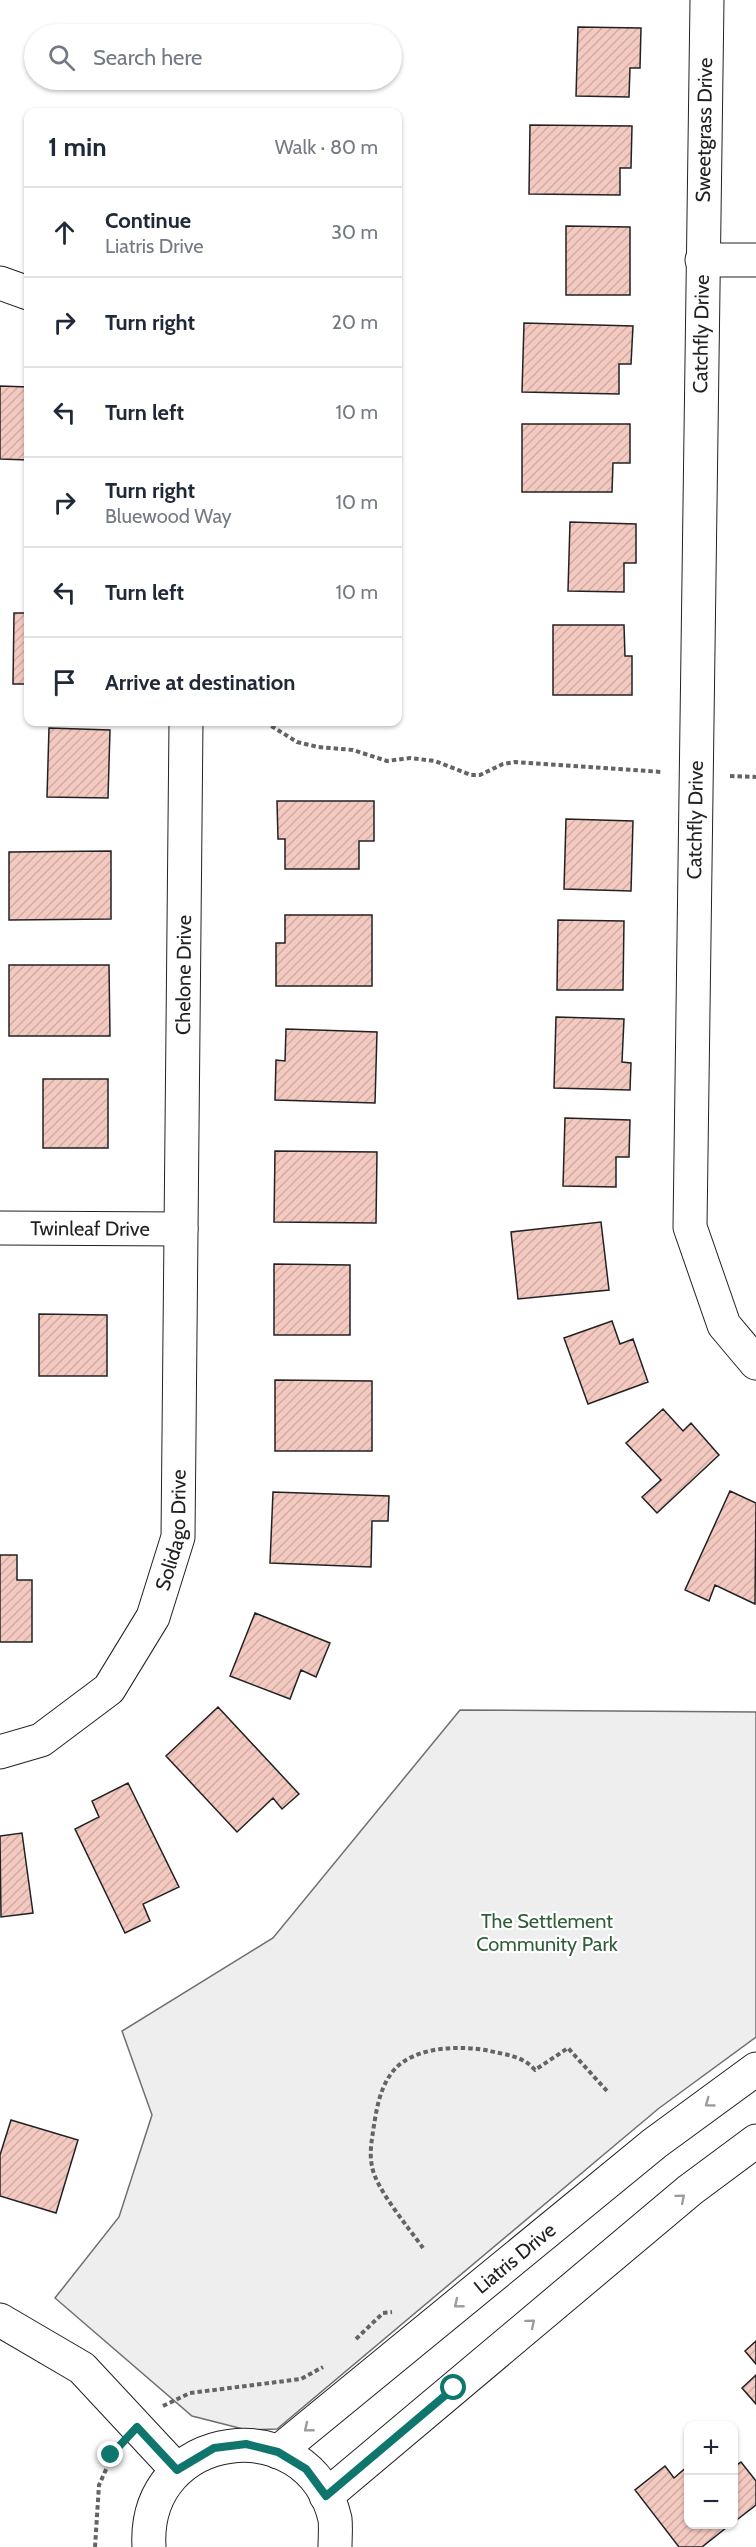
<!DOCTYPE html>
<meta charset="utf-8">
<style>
body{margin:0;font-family:Cabin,sans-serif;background:#f6f6f7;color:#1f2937}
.controls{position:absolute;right:18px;bottom:18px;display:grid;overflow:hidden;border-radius:12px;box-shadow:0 2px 4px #0004}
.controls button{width:54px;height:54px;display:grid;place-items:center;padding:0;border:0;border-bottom:2px solid #e0e1e3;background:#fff;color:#1f2937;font:30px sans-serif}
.stop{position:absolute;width:18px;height:18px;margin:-14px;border:4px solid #0f766e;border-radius:50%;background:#fff}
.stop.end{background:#0f766e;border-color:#fff;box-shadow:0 2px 6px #0008}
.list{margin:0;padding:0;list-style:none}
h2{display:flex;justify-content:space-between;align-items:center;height:78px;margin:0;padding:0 24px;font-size:26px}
h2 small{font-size:20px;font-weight:400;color:#747a83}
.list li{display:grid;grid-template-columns:39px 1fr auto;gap:18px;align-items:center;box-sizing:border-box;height:90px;padding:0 24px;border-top:2px solid #e0e1e3}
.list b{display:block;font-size:22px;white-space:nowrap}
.list p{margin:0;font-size:20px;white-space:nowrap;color:#747a83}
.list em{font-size:20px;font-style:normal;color:#747a83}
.icon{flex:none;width:33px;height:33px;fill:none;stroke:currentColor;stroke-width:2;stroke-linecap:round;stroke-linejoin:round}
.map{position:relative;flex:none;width:756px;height:2547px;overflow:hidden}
.search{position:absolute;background:#fff;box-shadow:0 2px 4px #0004;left:24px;top:24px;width:378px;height:66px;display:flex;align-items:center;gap:15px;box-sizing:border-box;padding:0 21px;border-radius:33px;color:#747a83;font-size:22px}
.panel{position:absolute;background:#fff;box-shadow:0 2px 4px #0004;left:24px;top:108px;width:378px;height:618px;border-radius:12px}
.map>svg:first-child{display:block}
</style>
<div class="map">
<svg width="756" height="2547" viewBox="0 0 756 2547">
<defs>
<pattern id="building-hatch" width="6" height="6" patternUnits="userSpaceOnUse" patternTransform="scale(1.5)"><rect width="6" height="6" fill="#f3c9c0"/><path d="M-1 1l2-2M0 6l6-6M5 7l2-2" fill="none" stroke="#d0aca5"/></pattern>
</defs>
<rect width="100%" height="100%" fill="#fff"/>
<path fill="#eee" stroke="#6f6f6f" stroke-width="1.5" d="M460,1710L756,1712V2037L658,2109L277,2429L247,2430L192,2416L55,2298L119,2217L152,2115L122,2031L273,1938Z"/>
<path fill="url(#building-hatch)" stroke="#222" stroke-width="1.5" d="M578,27L641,28L640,68H630L629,97L576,96Z
M530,125L632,126L631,168H620V195L529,194Z
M566,226L630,227V295H566Z
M524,323L633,326L631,364H619V394L522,392Z
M0,386L28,387V460L0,459Z
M522,424H630V463H613L612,492H522Z
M570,522L636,524V563H624V592L568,591Z
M14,613H28V684H13Z
M553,625H624L625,656H632V695H553Z
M49,728L110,730L108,798L47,797Z
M277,801H374V841H359V869H285V839H278Z
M566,819L633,821L631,891L564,889Z
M111,851V919L9,920V852Z
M285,915H372V986H276V943H285Z
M558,920L624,921L623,990H557Z
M9,965H109L110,1036H9Z
M556,1017L624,1019L622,1062L631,1063L630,1090L554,1088Z
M286,1029L377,1032L375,1103L275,1100L276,1060L285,1061Z
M43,1079H108V1148H43Z
M565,1118L630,1120L629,1157H616V1187L563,1186Z
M275,1151L377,1152L376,1223L274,1222Z
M601,1222L609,1290L518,1299L511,1232Z
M274,1264L350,1265V1335H274Z
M39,1314L107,1315V1376H39Z
M612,1321L620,1344L633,1339L648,1382L588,1404L564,1338Z
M275,1380L372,1381V1451H275Z
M663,1409L683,1431L691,1423L719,1455L657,1513L642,1497L661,1480L626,1443Z
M730,1491L756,1503L755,1604L715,1585L709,1601L685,1590Z
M273,1492L389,1496L388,1521H372L371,1567L270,1563Z
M0,1555H17V1580H32V1642H0Z
M255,1613L330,1643L316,1677L301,1670L290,1699L230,1676Z
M218,1707L299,1794L282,1809L273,1798L237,1832L166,1756Z
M128,1783L179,1887L143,1904L150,1921L125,1933L75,1829L99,1817L92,1801Z
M22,1833L33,1913L1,1917L0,1836Z
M11,2120L78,2140L56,2213L0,2196V2155Z
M756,2341V2364L745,2351Z
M756,2375V2404L742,2388Z
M741,2462L756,2481V2505L734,2522V2467Z
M665,2466L674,2478L688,2466V2524H731L702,2547H679L635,2490Z"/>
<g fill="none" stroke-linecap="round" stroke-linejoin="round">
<g stroke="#222" stroke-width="35">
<g id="minor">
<path d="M707,0L690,1227L724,1325L756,1363"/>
<path d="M702,260H756"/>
<path d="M0,283L28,293"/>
<path id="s1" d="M0,1228L181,1229"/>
<path id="s2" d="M0,1752L41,1740L109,1689L153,1617L178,1537L186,722"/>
<path d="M0,2320L82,2368L177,2470"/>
<path id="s3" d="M278,2452L655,2143L756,2069"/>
<path d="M326,2496L690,2190L756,2141"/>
<path d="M149,2547C142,2428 309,2407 335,2519C336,2528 335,2538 335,2547"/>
</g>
</g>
<path stroke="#646464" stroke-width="4" stroke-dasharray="4.5 3" stroke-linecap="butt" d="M265,722L297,742L318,747L353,750L387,761L410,758L435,761L471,775H480L503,764L515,762L662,772
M730,776L756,777
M423,2248C409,2228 375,2188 372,2166C369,2153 372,2139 374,2125C377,2106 381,2085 394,2070C415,2046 461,2045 490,2051C507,2055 523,2056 535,2070L568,2048L607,2091
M356,2339L383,2313L392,2312
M163,2406L190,2393L301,2379L323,2367
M95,2547L99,2485L114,2452"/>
<use href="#minor" stroke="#fff" stroke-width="33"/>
</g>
<defs><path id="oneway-chevron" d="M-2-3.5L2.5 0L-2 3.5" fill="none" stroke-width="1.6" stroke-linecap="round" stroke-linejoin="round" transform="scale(1.5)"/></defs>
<g stroke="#9c9c9c">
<use href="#oneway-chevron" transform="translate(709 2103) rotate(144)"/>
<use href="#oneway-chevron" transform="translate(681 2198) rotate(-40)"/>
<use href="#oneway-chevron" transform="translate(458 2304) rotate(141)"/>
<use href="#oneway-chevron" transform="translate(531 2323) rotate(-40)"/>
<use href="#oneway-chevron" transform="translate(308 2428) rotate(141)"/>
</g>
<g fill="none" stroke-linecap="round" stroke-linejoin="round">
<path stroke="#0f766e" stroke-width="8" d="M111,2455L137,2427L177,2470L214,2448L246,2444L278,2452L306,2469L326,2496L454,2388"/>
</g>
<g text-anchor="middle" stroke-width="4.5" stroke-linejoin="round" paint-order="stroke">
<g font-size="20" fill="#222" stroke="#fff">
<text transform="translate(704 130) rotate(-89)" y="7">Sweetgrass Drive</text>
<text transform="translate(701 334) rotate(-89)" y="7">Catchfly Drive</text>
<text transform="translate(695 820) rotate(-89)" y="7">Catchfly Drive</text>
<text dy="7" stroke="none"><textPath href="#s2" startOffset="858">Chelone Drive</textPath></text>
<text dy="7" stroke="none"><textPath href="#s1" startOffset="90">Twinleaf Drive</textPath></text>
<text dy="7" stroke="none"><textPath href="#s2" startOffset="302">Solidago Drive</textPath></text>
<text dy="7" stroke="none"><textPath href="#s3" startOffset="306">Liatris Drive</textPath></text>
</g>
<g font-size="20" fill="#2f5e38" stroke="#fff">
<text x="547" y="1928">The Settlement<tspan x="547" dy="23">Community Park</tspan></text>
</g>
</g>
</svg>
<div class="controls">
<button>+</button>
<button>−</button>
</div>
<div class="stop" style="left:454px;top:2388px"></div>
<div class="stop end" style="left:111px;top:2455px"></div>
<div class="search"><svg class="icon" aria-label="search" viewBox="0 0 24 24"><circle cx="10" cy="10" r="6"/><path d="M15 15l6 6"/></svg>Search here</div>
<section class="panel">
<h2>1 min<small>Walk · 80 m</small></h2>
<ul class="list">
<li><svg class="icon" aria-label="ahead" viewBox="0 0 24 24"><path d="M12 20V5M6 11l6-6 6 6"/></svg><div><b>Continue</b><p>Liatris Drive</p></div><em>30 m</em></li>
<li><svg class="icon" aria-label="right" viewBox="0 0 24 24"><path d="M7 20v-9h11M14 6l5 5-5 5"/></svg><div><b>Turn right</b></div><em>20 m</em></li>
<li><svg class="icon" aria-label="left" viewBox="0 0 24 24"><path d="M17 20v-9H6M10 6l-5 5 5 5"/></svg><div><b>Turn left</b></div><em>10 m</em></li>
<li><svg class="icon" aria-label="right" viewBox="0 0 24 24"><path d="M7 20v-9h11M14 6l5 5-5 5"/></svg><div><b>Turn right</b><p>Bluewood Way</p></div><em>10 m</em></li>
<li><svg class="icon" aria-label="left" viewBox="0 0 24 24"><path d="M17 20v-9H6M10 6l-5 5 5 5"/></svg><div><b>Turn left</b></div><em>10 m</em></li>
<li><svg class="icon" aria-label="arrive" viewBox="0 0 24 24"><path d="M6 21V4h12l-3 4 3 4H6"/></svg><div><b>Arrive at destination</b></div></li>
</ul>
</section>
</div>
